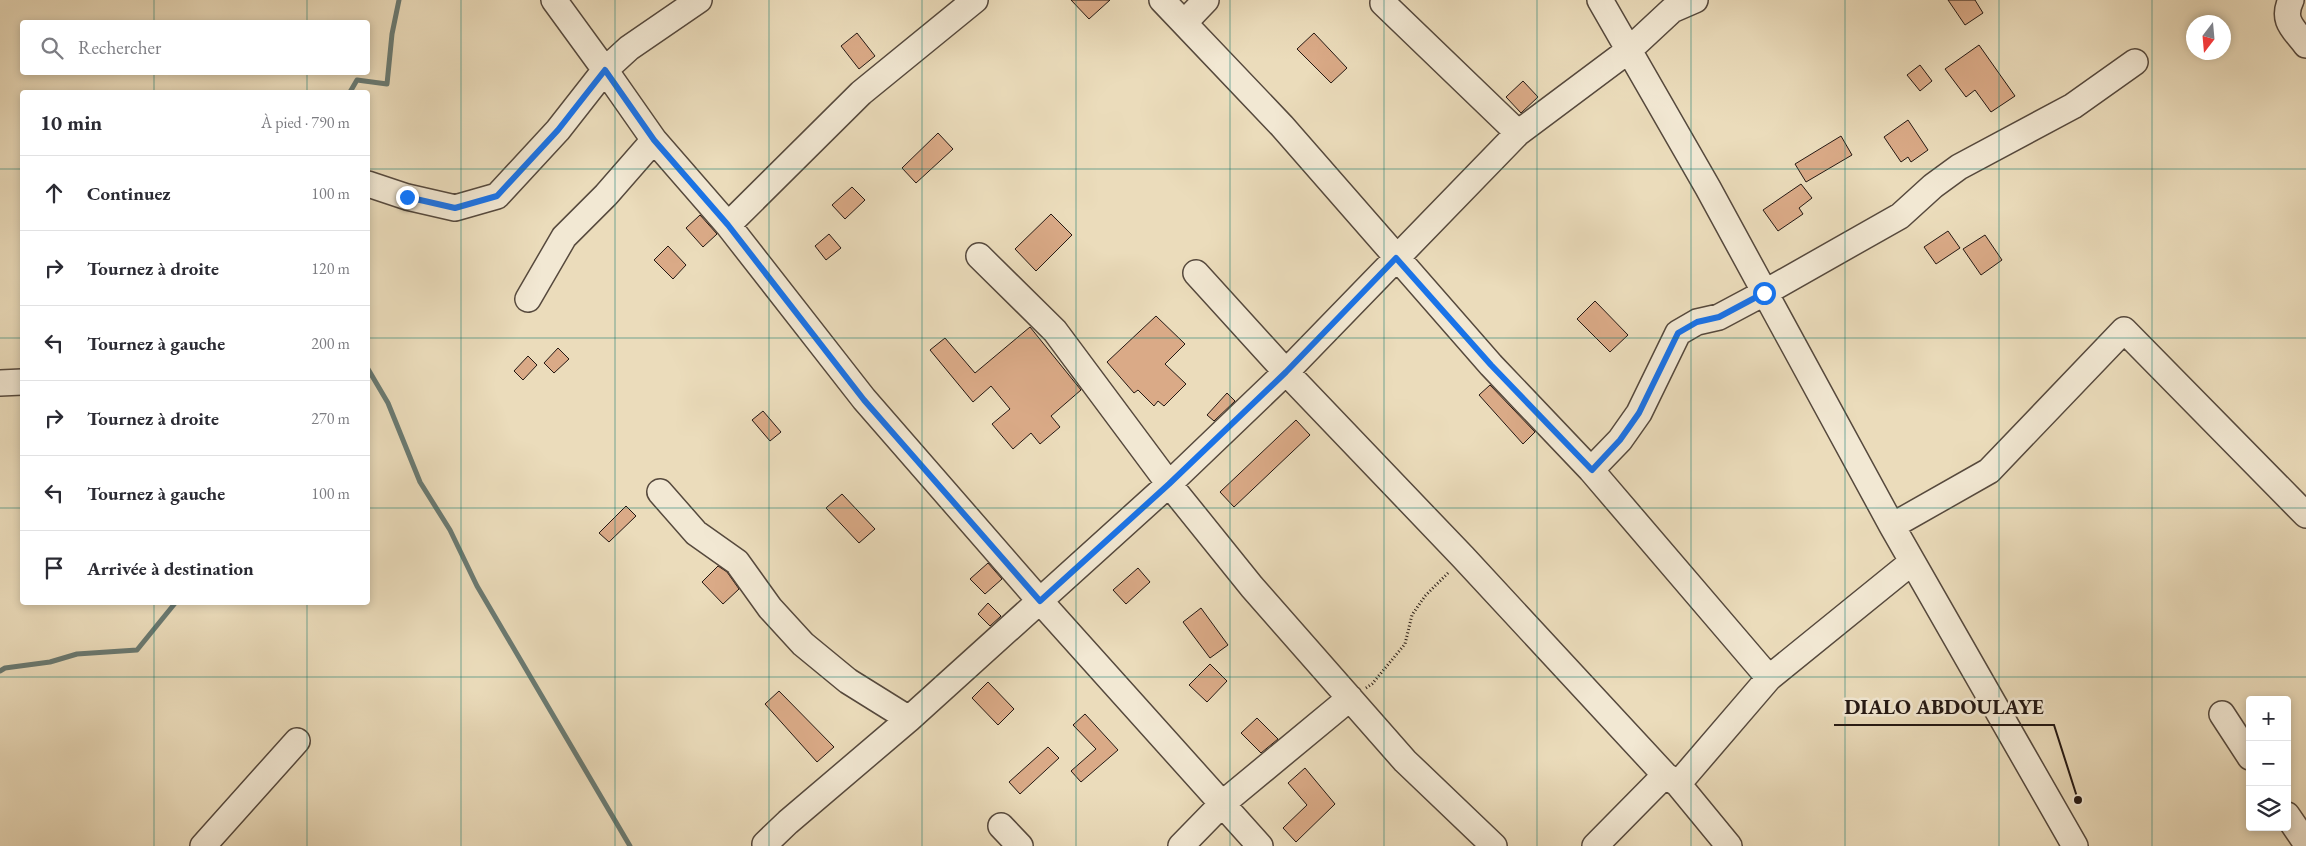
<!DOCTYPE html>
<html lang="fr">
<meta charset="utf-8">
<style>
body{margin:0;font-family:"EB Garamond",serif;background:#f2f2f3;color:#2b2b33}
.controls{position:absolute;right:15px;bottom:15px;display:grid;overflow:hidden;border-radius:5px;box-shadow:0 2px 8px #0003}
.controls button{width:45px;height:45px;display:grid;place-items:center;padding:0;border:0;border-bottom:1px solid #e1e1e2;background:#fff;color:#2b2b33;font:25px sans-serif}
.compass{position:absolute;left:2186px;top:15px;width:45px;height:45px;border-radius:50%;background:#fff;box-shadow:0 2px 8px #0003;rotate:196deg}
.stop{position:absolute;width:15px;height:15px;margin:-11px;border:4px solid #1a73e8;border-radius:50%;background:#fff}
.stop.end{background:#1a73e8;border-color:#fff;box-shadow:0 1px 5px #0008}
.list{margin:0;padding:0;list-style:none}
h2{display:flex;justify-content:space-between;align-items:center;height:65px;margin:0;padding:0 20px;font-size:21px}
h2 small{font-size:16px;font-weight:400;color:#7c7c81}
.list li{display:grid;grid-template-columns:32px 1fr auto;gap:15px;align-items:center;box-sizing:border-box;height:75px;padding:0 20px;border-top:1px solid #e1e1e2}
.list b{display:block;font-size:19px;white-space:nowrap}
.list em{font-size:16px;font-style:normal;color:#7c7c81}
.icon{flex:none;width:28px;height:28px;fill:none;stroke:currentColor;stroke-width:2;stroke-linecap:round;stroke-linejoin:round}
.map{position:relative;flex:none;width:2306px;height:846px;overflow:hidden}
.search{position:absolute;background:#fff;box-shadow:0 2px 8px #0003;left:20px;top:20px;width:350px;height:55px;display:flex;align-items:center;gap:12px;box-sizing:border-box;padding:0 18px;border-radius:5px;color:#7c7c81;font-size:19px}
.panel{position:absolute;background:#fff;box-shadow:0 2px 8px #0003;left:20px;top:90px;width:350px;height:515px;border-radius:5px}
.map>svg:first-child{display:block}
</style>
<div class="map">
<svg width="2306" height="846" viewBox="0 0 2306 846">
<rect width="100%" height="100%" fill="#ebdcbb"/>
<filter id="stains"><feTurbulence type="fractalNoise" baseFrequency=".004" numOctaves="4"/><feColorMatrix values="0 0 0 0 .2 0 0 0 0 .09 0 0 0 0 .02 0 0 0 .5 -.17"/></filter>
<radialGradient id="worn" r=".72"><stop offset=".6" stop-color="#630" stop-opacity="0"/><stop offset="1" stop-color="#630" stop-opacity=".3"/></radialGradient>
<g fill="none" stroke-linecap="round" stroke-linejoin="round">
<path stroke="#6a7a72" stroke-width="5" d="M350,92L357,80L387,84L392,34L399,0
M368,369L388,403L420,482L450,530L477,586L630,846
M0,671L5,668L50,662L77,654L137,650L176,602"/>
</g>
<path fill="#daaa87" stroke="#241813" d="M1071,0H1110L1089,19Z
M1948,0H1975L1983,13L1965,25Z
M857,33L875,56L859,69L841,46Z
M1314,33L1347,68L1331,83L1297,49Z
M1979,45L2015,96L1991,112L1975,90L1966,97L1945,69Z
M1920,65L1932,81L1920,91L1907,75Z
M1523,81L1538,97L1521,113L1506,97Z
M1908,120L1928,150L1911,162L1908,157L1901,162L1884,137Z
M938,133L953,149L916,183L902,168Z
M1841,136L1852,155L1806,182L1795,164Z
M1801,184L1812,198L1799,208L1803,214L1778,231L1763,210Z
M852,187L865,200L845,219L832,205Z
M1051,214L1072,235L1036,271L1015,249Z
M700,215L717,234L703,247L686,228Z
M1948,231L1960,248L1936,264L1924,247Z
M829,234L841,248L826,260L815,246Z
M1985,235L2002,260L1981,275L1963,249Z
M668,246L686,265L673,279L654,260Z
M1595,301L1628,335L1610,352L1577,319Z
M1156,316L1185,344L1165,364L1186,384L1164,406L1158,401L1154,406L1138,390L1134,393L1107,362Z
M1030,327L1081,390L1051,416L1060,427L1040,444L1031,433L1013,449L992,424L1010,409L991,386L973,402L930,350L945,338L975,373Z
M558,348L569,359L554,373L544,363Z
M528,356L537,365L523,380L514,371Z
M1490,385L1535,432L1523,444L1479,395Z
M1227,393L1235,401L1214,421L1207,415Z
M763,411L781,432L770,441L752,420Z
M1296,420L1310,435L1234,507L1220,492Z
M842,494L875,529L859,543L826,508Z
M626,506L636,516L609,542L599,533Z
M988,563L1002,579L985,594L970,579Z
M718,566L727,572L739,589L723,604L702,582Z
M1138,568L1150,582L1126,604L1113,590Z
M988,603L1001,616L990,626L978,614Z
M1201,608L1228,645L1210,658L1183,622Z
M1210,664L1227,681L1207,702L1189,685Z
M988,682L1014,709L998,725L972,698Z
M779,691L834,747L817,762L765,704Z
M1085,714L1118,750L1081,782L1071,771L1096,749L1073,725Z
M1257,718L1278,739L1261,753L1241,733Z
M1048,747L1059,758L1020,794L1009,782Z
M1305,768L1335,804L1296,842L1283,828L1307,805L1288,783Z"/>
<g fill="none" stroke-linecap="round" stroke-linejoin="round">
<g stroke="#56493d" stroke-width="28">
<path id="minor" d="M699,0L629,48L605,70L654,140L728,225L864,399L1040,601L1260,846
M1162,0L1282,126L1491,365L1591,470L1769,678
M1600,0L1708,188L1892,526L2075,846
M2291,0C2281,21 2294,29 2306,45
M1383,3L1518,133
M1184,23L1206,0
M368,184L407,197L455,208L497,196L558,130L605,70L554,0
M728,225L861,93L975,0
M979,256L1055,331L1169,484L1252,587L1405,761L1494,846
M1196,273L1286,372L1463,557L1665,775L1678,784L1729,846
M528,299L564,237L606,195L654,140
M0,383L22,382
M1591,470L1620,440L1639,413L1678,333L1697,322L1719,317L1764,293L1900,216L1933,186L1959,167L2073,106L2135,62
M660,492L696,533L737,562L770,608L803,644L848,681L909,719
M1892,526L1989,471L2124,330L2306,515
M2222,714L2250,757
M1678,784L1769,678L1912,562
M2287,815L2306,843
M1001,826L1020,846
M765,844L788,822L909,719L1169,484L1286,372L1518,133L1629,50L1672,10L1695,0
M203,846L297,741
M1181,846L1222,804L1350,698
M1595,846L1665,775"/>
</g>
<path stroke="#241813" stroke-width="3" stroke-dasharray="1 2.5" stroke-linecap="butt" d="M1366,688L1372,684L1405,644L1412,615L1425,596L1449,572"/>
<use href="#minor" stroke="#f2e8d3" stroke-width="25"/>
</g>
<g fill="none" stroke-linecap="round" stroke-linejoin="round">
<path stroke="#1a73e8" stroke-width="6" d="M407,197L455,208L497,196L558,130L605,70L654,140L728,225L864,400L1040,601L1169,484L1286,372L1396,258L1491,365L1592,470L1620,440L1639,413L1678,333L1697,322L1719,317L1764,293"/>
</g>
<path fill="none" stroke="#0f766e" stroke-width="1" stroke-opacity="0.55" d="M154,0V22M307,0V22M461,0V846M615,0V846M769,0V846M922,0V846M1076,0V846M1230,0V846M1384,0V846M1537,0V846M1691,0V846M1845,0V846M1999,0V846M2152,0V846M154,72V92M307,72V92M0,169H22M368,169H2306M0,338H22M368,338H2306M0,508H22M368,508H2306M154,602V846M307,602V846M0,677H2306"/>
<path fill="none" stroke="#241813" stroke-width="2" d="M2078 800L2054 725H1834"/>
<circle fill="#241813" stroke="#f2e8d3" stroke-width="2" cx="2078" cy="800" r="5"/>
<g font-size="21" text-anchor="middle" font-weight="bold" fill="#241813" stroke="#f2e8d3" stroke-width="5" stroke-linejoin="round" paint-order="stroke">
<text x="1944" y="714">DIALO ABDOULAYE</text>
</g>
<rect width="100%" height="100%" filter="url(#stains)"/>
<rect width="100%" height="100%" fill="url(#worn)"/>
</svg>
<div class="controls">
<button>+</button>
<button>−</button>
<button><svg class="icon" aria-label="layers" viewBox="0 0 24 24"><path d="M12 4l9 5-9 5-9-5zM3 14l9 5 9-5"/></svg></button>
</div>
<svg class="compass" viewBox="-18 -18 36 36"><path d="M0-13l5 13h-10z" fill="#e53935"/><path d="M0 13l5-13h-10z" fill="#7c7c81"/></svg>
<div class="stop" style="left:1764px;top:293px"></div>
<div class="stop end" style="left:407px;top:197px"></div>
<div class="search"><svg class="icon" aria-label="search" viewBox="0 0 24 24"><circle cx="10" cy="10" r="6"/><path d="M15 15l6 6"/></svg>Rechercher</div>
<section class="panel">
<h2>10 min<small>À pied · 790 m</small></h2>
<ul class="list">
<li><svg class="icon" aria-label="ahead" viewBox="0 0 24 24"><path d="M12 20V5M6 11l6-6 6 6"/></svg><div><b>Continuez</b></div><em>100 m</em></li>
<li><svg class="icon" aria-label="right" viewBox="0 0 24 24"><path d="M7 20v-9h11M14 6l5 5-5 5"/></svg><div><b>Tournez à droite</b></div><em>120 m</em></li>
<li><svg class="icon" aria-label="left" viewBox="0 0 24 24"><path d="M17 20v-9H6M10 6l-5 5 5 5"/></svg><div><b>Tournez à gauche</b></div><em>200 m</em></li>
<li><svg class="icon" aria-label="right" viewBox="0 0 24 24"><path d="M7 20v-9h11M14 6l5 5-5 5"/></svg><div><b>Tournez à droite</b></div><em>270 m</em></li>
<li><svg class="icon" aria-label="left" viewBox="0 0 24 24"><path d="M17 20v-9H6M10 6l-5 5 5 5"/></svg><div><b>Tournez à gauche</b></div><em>100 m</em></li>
<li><svg class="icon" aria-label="arrive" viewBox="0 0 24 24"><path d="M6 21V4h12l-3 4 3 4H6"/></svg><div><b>Arrivée à destination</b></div></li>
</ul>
</section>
</div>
